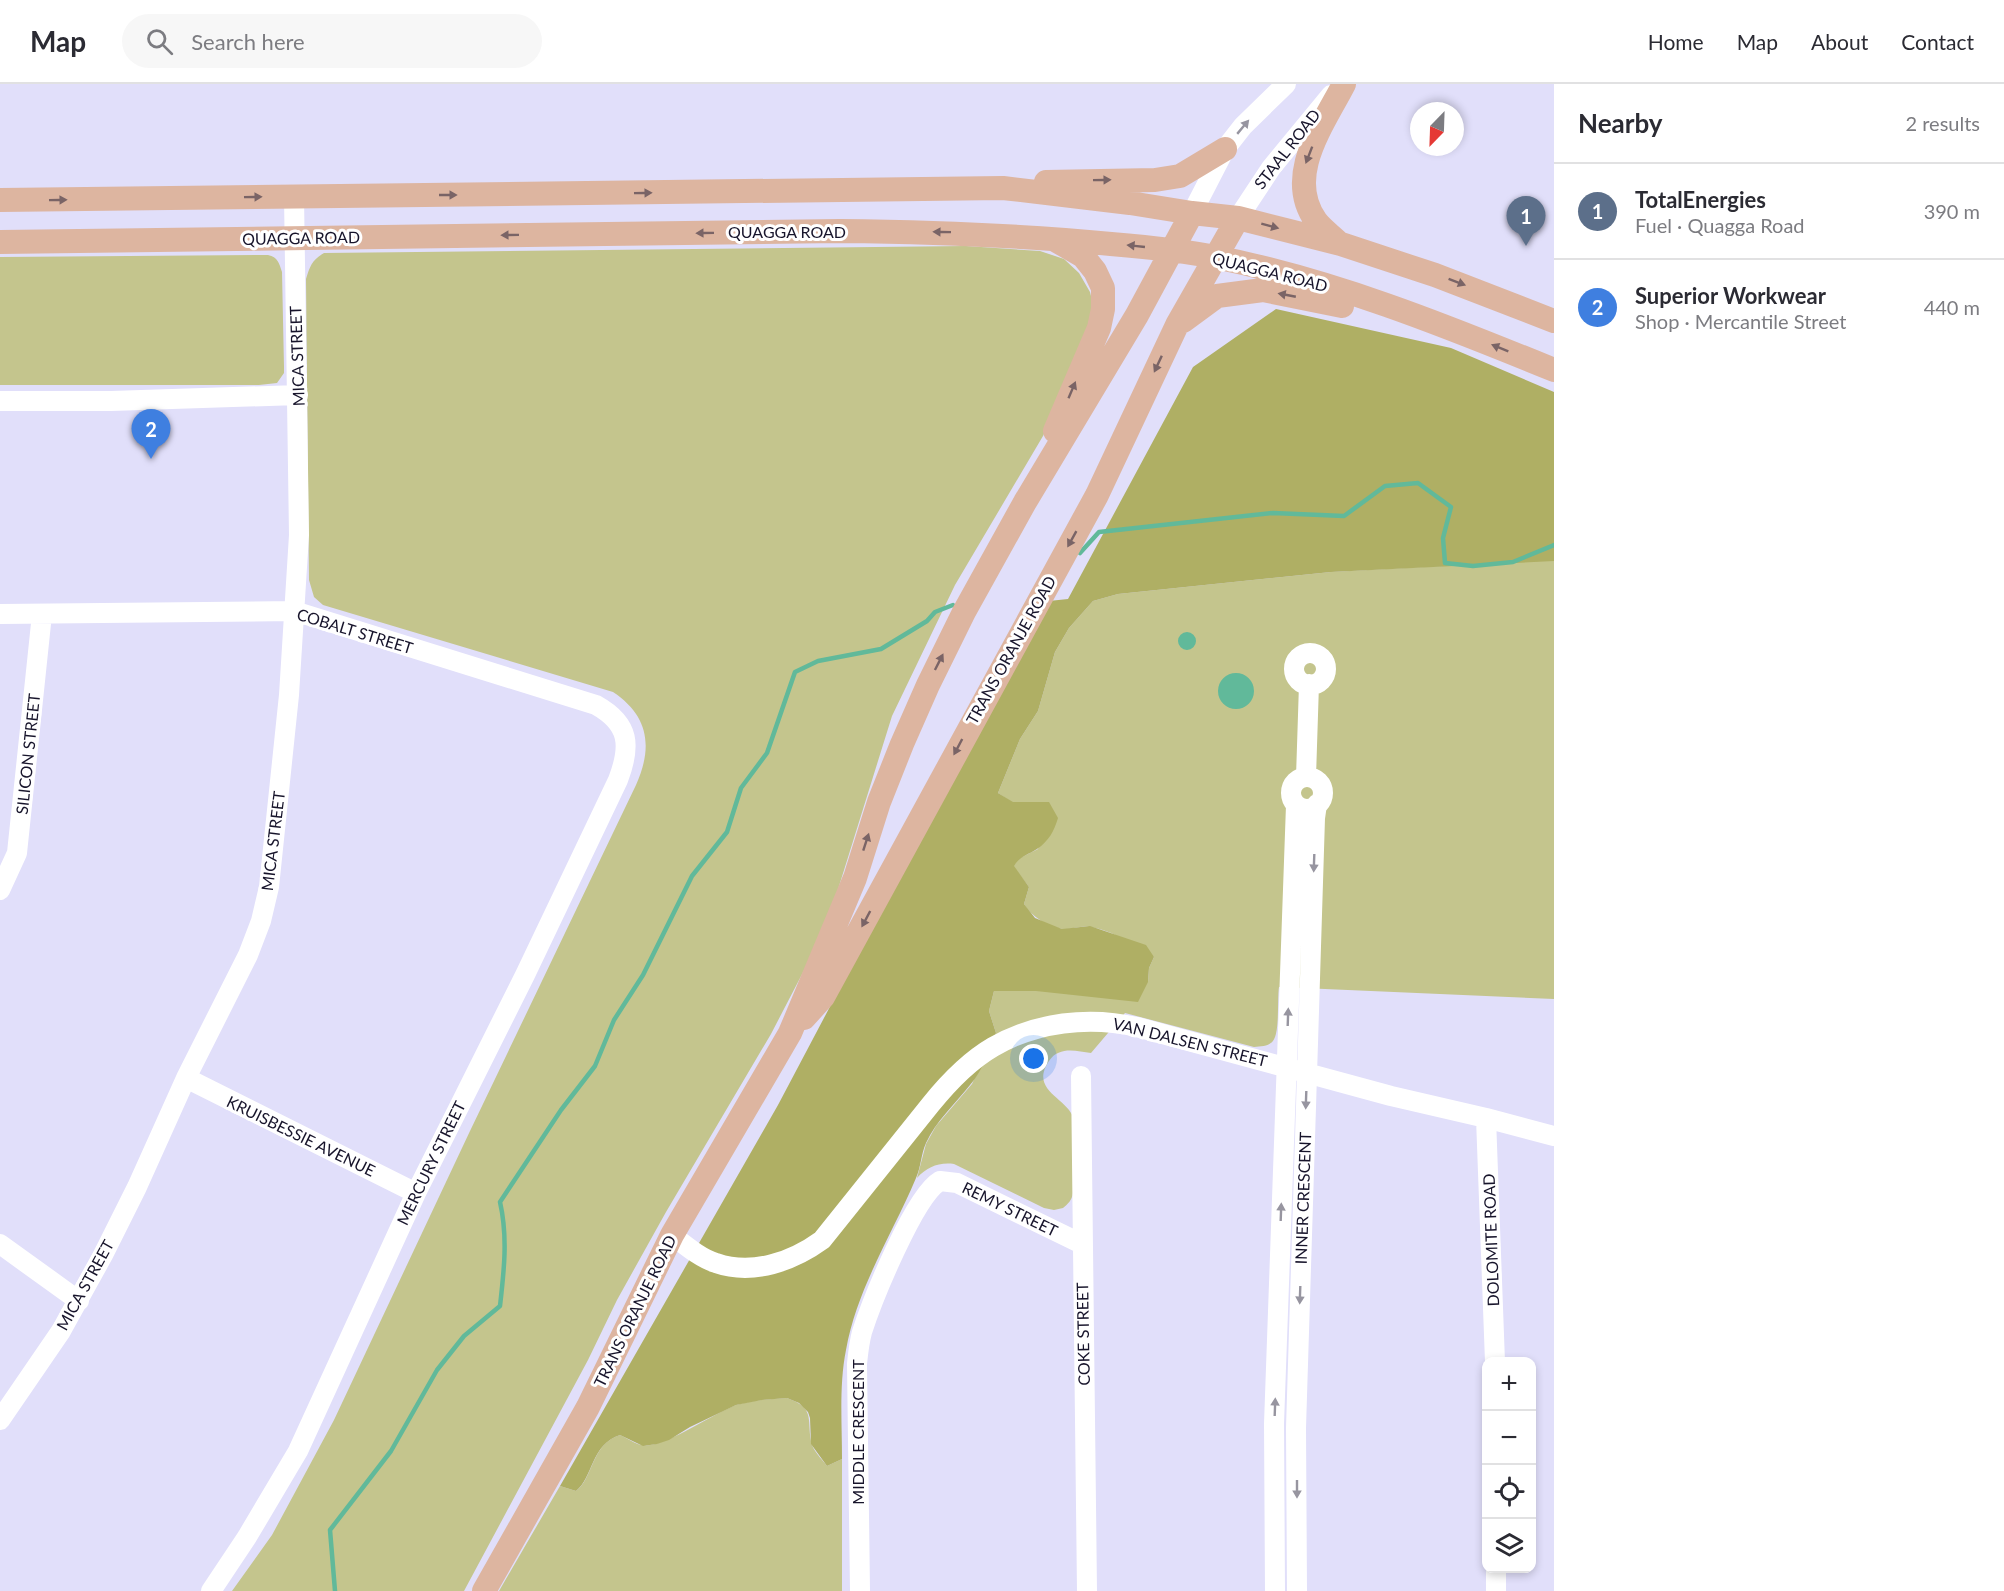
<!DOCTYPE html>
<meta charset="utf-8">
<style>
body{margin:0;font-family:Lato,sans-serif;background:#f7f7f7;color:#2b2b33}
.controls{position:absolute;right:18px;bottom:18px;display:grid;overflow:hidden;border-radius:12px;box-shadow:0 3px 9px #0003}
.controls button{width:54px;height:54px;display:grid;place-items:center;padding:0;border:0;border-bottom:2px solid #e1e1e2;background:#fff;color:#2b2b33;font:30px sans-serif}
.compass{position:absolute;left:1410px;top:18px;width:54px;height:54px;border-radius:50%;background:#fff;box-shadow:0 3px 9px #0003;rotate:203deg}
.you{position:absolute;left:1034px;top:975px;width:21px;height:21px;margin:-15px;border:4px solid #fff;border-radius:50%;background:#1a73e8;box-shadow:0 0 0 9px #1a73e833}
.badge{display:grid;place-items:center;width:39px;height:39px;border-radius:50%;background:#7c3aed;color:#fff;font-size:20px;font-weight:700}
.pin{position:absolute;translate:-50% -50px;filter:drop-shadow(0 2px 3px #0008)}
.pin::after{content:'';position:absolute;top:32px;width:21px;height:18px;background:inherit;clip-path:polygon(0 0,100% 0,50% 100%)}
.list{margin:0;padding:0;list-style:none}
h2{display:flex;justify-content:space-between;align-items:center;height:78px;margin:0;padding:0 24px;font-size:26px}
h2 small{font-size:20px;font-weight:400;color:#7c7c81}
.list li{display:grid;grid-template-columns:39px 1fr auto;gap:18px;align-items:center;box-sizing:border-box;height:96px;padding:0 24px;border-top:2px solid #e1e1e2}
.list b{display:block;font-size:22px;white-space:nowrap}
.list p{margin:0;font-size:20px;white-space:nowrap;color:#7c7c81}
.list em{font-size:20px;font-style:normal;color:#7c7c81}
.icon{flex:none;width:33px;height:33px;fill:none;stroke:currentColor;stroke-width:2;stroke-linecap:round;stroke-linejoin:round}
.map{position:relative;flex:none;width:1554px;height:1507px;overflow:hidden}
header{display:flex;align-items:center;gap:36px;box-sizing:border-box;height:84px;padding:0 30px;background:#fff;border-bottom:2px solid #e1e1e2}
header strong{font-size:28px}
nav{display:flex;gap:33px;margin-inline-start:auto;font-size:21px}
.search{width:420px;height:54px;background:#f7f7f7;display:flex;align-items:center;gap:15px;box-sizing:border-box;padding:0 21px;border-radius:33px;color:#7c7c81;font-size:22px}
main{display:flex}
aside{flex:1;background:#fff}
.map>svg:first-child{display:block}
</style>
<header>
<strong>Map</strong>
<div class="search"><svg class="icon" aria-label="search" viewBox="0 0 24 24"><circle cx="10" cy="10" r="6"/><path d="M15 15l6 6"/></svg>Search here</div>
<nav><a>Home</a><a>Map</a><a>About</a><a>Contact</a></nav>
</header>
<main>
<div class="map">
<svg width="1554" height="1507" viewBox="0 0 1554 1507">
<rect width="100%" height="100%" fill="#e1dffa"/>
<path fill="#c4c58d" d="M966,162L1040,167L1064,175L1079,189L1090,208L1093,220L1092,243L1043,352L955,501L892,632L835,815L811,873L771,950L666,1128L617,1216L588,1276L464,1507H232L272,1451L334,1336L470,1047L636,701C653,663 649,632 613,608L323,521L314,513L309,496L306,195C310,182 312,176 324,169Z
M268,171C278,173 279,179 282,188L284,283V289L277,299L259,301H0V173Z
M1554,476V915L1279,903C1277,916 1280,948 1273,957C1268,963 1261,962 1254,963L1125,929L1091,969C1076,967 1059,962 1049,977C1029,1007 1067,1013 1074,1035C1076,1042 1075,1100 1073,1109C1072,1116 1068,1120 1063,1124L1054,1126L1044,1124L954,1080C939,1078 927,1083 917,1094L926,1060L936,1042L972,1000L996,949L989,927L994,907H1036L1148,898L1149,884L1154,873C1135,862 1113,846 1090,843C1081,841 1071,846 1062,845C1047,842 1032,833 1024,820L1029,803L1013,782L1018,775L1038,765L1049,718L1013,719L998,709L1020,655L1038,627L1055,568L1069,544L1093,517L1118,510L1331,488Z
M787,1314C815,1324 807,1334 811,1357C812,1366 822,1375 827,1382L842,1375V1507H499L560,1402L576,1407C593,1395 591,1360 620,1351C627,1354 635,1360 642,1361C661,1366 714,1329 736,1321C752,1316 770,1315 787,1314Z"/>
<path fill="#afaf64" d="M1276,225L1451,264L1554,308V477L1331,488L1118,510L1093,517L1069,544L1055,568L1038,627L1020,655L998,709L1013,718H1049L1058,734C1054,747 1049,757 1037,765C1028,771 1020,772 1014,782L1029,803L1024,820L1035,834L1062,845L1090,842L1146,861L1154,873L1149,884L1148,898L1138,918L1036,907H994L989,927L996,949C989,967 983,986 970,1001C955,1020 936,1037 926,1059C921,1070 921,1083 916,1094C892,1151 857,1204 846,1266C839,1301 842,1339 842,1375L827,1382L811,1360L810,1334L808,1328L799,1319L787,1314L762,1316L736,1321L690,1343L669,1356L657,1360L643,1362L620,1351C591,1360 593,1394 576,1407L560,1402L778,1021L936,722L1049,517L1068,515L1193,283Z"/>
<path fill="#61b99a" d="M1178 557a9 9 0 1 1 18 0a9 9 0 1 1-18 0Z
M1218 607a18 18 0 1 1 36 0a18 18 0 1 1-36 0Z"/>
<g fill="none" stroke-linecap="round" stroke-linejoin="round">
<path stroke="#61b99a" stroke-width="4.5" d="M1080,469L1099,448L1273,429L1344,432L1385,402L1418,399L1451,423L1443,454L1445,479L1473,482L1513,478L1554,461
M335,1507L330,1446L391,1367L437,1286L464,1252L500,1222C504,1187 508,1153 500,1118L561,1026L595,982L614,936L643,891L692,792L727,748L741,704L767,669L795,588L818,577L881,565L927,537L935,528L953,521"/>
<path stroke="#fff" stroke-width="20" d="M1192,129L1225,65L1243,42L1286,0
M1238,134L1271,84L1331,11
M0,317H111L298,311
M0,530L294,527L596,621C630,640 631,662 618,696L525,891L416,1109L298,1367L247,1453L211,1507
M1294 585a16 16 0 1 1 32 0a16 16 0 1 1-32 0Z
M1306,693L1309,600
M1291 709a16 16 0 1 1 32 0a16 16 0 1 1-32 0Z
M0,806L17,769L42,530
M1081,992L1087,1507
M186,994L416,1109
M1486,1034L1495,1278
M672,1151C685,1161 700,1174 716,1179C753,1192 793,1177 822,1156L931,1020C948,999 969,977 993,963C1036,938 1089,932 1137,943L1391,1012L1486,1034L1554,1052
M0,1160L79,1217
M0,1336L61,1247L103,1171L137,1103L186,994L248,871L261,837L269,803L289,611L299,451L294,112
M860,1507L857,1280C858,1270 859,1259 862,1248C872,1217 914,1112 940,1097L957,1099L1082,1160
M1275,1507L1274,1340L1296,721
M1297,1507L1296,1344L1315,734L1317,720
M1496,1507V1484"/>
<path stroke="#ddb5a0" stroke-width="24" d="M1046,98L1155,96L1180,92L1225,65
M0,116L1003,104L1130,119L1192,129L1238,134L1341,160L1435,191L1554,237
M0,158L840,147C931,148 1021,151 1111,160C1146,163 1181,166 1215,173C1332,196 1444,241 1554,286
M1339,159C1332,152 1322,145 1316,137C1284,92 1323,41 1344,0
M1183,237L1217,212L1263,206L1342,222
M1055,347L1099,244L1103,225V204L1095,187L1083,172L1057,157
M804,934L823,913L1097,411L1177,241L1238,134
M484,1507L588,1323L672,1151L790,949L855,794L879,718L902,660L928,601L964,528L1025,418L1137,231L1192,129"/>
</g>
<defs><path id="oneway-solid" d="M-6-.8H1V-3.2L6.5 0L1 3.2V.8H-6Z" transform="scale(1.5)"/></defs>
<g fill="#9795a0">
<use href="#oneway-solid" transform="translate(1243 43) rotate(-50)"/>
<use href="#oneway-solid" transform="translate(1314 779) rotate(92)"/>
<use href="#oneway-solid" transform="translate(1288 933) rotate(-88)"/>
<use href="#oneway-solid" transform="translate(1306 1016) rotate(92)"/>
<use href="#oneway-solid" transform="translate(1281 1128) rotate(-88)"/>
<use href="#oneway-solid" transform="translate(1300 1211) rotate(92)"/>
<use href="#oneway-solid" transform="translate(1275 1323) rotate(-88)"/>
<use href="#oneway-solid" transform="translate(1297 1405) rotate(90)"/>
</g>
<g fill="#7a6466">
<use href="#oneway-solid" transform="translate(1309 71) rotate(111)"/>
<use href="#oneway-solid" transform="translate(1102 96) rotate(-1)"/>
<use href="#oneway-solid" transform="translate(643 109) rotate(-1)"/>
<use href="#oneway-solid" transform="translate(448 111)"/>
<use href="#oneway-solid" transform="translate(253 113) rotate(-1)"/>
<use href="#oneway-solid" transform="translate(58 116) rotate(-1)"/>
<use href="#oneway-solid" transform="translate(1270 142) rotate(15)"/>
<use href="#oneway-solid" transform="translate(942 148) rotate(-179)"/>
<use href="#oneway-solid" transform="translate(705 149) rotate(179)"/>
<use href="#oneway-solid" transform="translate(510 151) rotate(179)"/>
<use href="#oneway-solid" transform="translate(1136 162) rotate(-174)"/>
<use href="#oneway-solid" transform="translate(1457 198) rotate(21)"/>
<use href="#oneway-solid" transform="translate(1287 211) rotate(-169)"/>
<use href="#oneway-solid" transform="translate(1500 264) rotate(-158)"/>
<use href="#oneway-solid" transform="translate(1158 280) rotate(115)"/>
<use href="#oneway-solid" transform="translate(1072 306) rotate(-67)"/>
<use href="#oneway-solid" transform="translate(1072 455) rotate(119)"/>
<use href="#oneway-solid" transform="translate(939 578) rotate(-63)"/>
<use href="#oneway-solid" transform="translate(958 663) rotate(118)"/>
<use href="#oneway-solid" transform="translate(866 758) rotate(-72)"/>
<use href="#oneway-solid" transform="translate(866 835) rotate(118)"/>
</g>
<g text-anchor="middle" stroke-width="6" stroke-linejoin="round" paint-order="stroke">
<g font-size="16" fill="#17142b" stroke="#fff">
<text transform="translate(1287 65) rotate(-52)" y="6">STAAL ROAD</text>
<text x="787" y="154">QUAGGA ROAD</text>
<text transform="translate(301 154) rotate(-1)" y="6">QUAGGA ROAD</text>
<text transform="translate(1270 188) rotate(14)" y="6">QUAGGA ROAD</text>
<text transform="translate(297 272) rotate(-92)" y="6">MICA STREET</text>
<text transform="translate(355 547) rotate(17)" y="6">COBALT STREET</text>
<text transform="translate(1011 566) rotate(-61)" y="6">TRANS ORANJE ROAD</text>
<text transform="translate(28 670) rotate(-84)" y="6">SILICON STREET</text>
<text transform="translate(273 757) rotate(-83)" y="6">MICA STREET</text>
<text transform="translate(1190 958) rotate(14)" y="6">VAN DALSEN STREET</text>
<text transform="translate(301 1052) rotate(26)" y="6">KRUISBESSIE AVENUE</text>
<text transform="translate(431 1079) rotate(-64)" y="6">MERCURY STREET</text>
<text transform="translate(1303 1114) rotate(-88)" y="6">INNER CRESCENT</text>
<text transform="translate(1010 1125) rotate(26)" y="6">REMY STREET</text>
<text transform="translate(1491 1156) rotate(-92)" y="6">DOLOMITE ROAD</text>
<text transform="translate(85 1201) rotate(-61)" y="6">MICA STREET</text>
<text transform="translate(635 1227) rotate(-64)" y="6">TRANS ORANJE ROAD</text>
<text transform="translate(1083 1250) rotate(-91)" y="6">COKE STREET</text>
<text transform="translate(858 1348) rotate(-90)" y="6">MIDDLE CRESCENT</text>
</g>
</g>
</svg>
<div class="controls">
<button>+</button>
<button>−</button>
<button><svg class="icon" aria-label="locate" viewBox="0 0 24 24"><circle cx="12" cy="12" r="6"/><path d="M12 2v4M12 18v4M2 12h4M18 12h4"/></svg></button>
<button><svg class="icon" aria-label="layers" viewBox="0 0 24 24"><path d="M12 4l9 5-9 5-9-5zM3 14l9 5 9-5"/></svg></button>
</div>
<svg class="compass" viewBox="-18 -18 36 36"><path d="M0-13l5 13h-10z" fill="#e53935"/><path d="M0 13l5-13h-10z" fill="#7c7c81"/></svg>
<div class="you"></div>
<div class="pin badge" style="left:1526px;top:162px;background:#5c6f8a">1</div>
<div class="pin badge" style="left:151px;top:375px;background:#3f7fe0">2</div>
</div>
<aside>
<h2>Nearby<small>2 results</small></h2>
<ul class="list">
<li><span class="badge" style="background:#5c6f8a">1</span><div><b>TotalEnergies</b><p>Fuel · Quagga Road</p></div><em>390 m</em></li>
<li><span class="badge" style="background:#3f7fe0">2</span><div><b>Superior Workwear</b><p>Shop · Mercantile Street</p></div><em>440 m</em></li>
</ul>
</aside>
</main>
